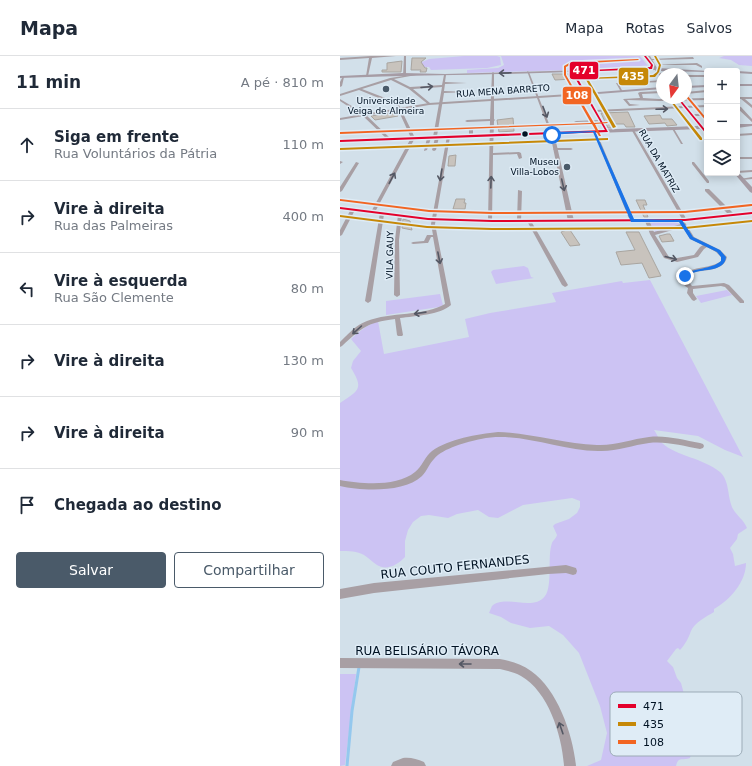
<!DOCTYPE html>
<html lang="pt">
<meta charset="utf-8">
<style>
body{margin:0;font-family:"DejaVu Sans",sans-serif;background:#f2f2f3;color:#1f2937}
.controls{position:absolute;right:12px;top:12px;display:grid;overflow:hidden;border-radius:4px;box-shadow:0 2px 10px #0003}
.controls button{width:36px;height:36px;display:grid;place-items:center;padding:0;border:0;border-bottom:1px solid #e0e1e3;background:#fff;color:#1f2937;font:20px sans-serif}
.compass{position:absolute;left:316px;top:12px;width:36px;height:36px;border-radius:50%;background:#fff;box-shadow:0 2px 10px #0003;rotate:195deg}
.stop{position:absolute;width:12px;height:12px;margin:-9px;border:3px solid #1a73e8;border-radius:50%;background:#fff}
.stop.end{background:#1a73e8;border-color:#fff;box-shadow:0 1px 4px #0008}
.list{margin:0;padding:0;list-style:none}
h2{display:flex;justify-content:space-between;align-items:center;height:52px;margin:0;padding:0 16px;font-size:17px}
h2 small{font-size:13px;font-weight:400;color:#747a83}
.list li{display:grid;grid-template-columns:26px 1fr auto;gap:12px;align-items:center;box-sizing:border-box;height:72px;padding:0 16px;border-top:1px solid #e0e1e3}
.list b{display:block;font-size:15px;white-space:nowrap}
.list p{margin:0;font-size:13px;white-space:nowrap;color:#747a83}
.list em{font-size:13px;font-style:normal;color:#747a83}
.actions{display:flex;gap:8px;padding:12px 16px}
.actions a{flex:1;padding:9px 0;border:1px solid #4a5a69;border-radius:4px;text-align:center;font-size:14px;color:#4a5a69}
.actions .main{background:#4a5a69;color:#fff}
.icon{flex:none;width:22px;height:22px;fill:none;stroke:currentColor;stroke-width:2;stroke-linecap:round;stroke-linejoin:round}
.map{position:relative;flex:none;width:412px;height:710px;overflow:hidden}
header{display:flex;align-items:center;gap:24px;box-sizing:border-box;height:56px;padding:0 20px;background:#fff;border-bottom:1px solid #e0e1e3}
header strong{font-size:19px}
nav{display:flex;gap:22px;margin-inline-start:auto;font-size:14px}
main{display:flex}
aside{flex:1;background:#fff}
.map>svg:first-child{display:block}
</style>
<header>
<strong>Mapa</strong>
<nav><a>Mapa</a><a>Rotas</a><a>Salvos</a></nav>
</header>
<main>
<aside>
<h2>11 min<small>A pé · 810 m</small></h2>
<ul class="list">
<li><svg class="icon" aria-label="ahead" viewBox="0 0 24 24"><path d="M12 20V5M6 11l6-6 6 6"/></svg><div><b>Siga em frente</b><p>Rua Voluntários da Pátria</p></div><em>110 m</em></li>
<li><svg class="icon" aria-label="right" viewBox="0 0 24 24"><path d="M7 20v-9h11M14 6l5 5-5 5"/></svg><div><b>Vire à direita</b><p>Rua das Palmeiras</p></div><em>400 m</em></li>
<li><svg class="icon" aria-label="left" viewBox="0 0 24 24"><path d="M17 20v-9H6M10 6l-5 5 5 5"/></svg><div><b>Vire à esquerda</b><p>Rua São Clemente</p></div><em>80 m</em></li>
<li><svg class="icon" aria-label="right" viewBox="0 0 24 24"><path d="M7 20v-9h11M14 6l5 5-5 5"/></svg><div><b>Vire à direita</b></div><em>130 m</em></li>
<li><svg class="icon" aria-label="right" viewBox="0 0 24 24"><path d="M7 20v-9h11M14 6l5 5-5 5"/></svg><div><b>Vire à direita</b></div><em>90 m</em></li>
<li><svg class="icon" aria-label="arrive" viewBox="0 0 24 24"><path d="M6 21V4h12l-3 4 3 4H6"/></svg><div><b>Chegada ao destino</b></div></li>
</ul>
<div class="actions"><a class="main">Salvar</a><a>Compartilhar</a></div>
</aside>
<div class="map">
<svg width="412" height="710" viewBox="0 0 412 710">
<rect width="100%" height="100%" fill="#d2e0ea"/>
<path fill="#ccc3f3" d="M124,0H157L160,1L161,9L147,12L91,14L89,11H78L80,7L89,3Z
M161,0H300L308,10L306,12L127,17V14L158,12L164,9Z
M384,0H412V10L399,9L391,4L379,2Z
M314,166H334L341,168L315,176L310,167Z
M184,210L188,212L191,221L194,222L156,228L151,216L153,214Z
M310,224L403,401L385,394L358,380L314,374C317,378 319,384 322,387C336,400 363,402 380,416C390,425 387,441 393,453C397,460 404,464 407,472L398,478L397,483L390,492L393,498L395,510L406,507C406,526 390,544 374,553V556C367,560 354,567 351,575C349,581 345,589 340,594L338,592L336,593L327,605L333,611L337,622L341,627L344,638L343,655L349,668L351,678L345,685L352,695L350,702C343,705 338,700 336,710H247L261,704L267,677L260,650L239,597L223,579L209,570L190,572L171,567L161,561L149,557L152,550C165,538 193,556 205,540C213,530 207,500 212,487C213,484 216,483 217,479L213,470L215,468L229,463L237,457L240,451V445L232,442L183,449L158,462L149,461L138,454L117,458L108,462L89,459L81,460L73,466L68,474L65,485V501C58,509 46,515 37,509C32,506 29,502 24,499C17,495 9,495 0,495V347C19,334 24,333 11,312L13,305L21,295L11,283C20,275 27,269 38,265L44,298L129,281L125,263L150,257L216,246L212,237L282,225L283,227Z
M387,234L392,239L361,247L356,240Z
M100,238L103,249L99,251L46,259V245Z
M0,618H16L5,709L0,710Z"/>
<g fill="none" stroke-linecap="round" stroke-linejoin="round">
<path stroke="#94c8ee" stroke-width="3" d="M7,710L12,655L19,611"/>
</g>
<path fill="#c8c3bd" stroke="#a9a5a0" d="M72,2H86L81,6L85,12H87L86,16H80L81,14H71Z
M62,5L61,16H42V14H47V7Z
M212,18H230L233,23L215,24Z
M56,56L58,60L35,64L31,60Z
M288,56L295,71H286L284,68H271L273,72H268L261,57Z
M320,59L322,63H332L337,69L327,70L325,67L309,68L304,60Z
M173,62L174,75L159,76L157,64Z
M116,99L115,110H108L109,100Z
M116,143H125L124,147H126L125,153H113Z
M296,144H305L307,149H303L308,161H304Z
M63,163L70,165L72,174L62,172Z
M227,174H230L240,189L230,190L221,176Z
M286,176H299L321,220L309,222L302,207L281,209L276,196L295,194Z
M327,178H330L334,185L322,186L319,180Z"/>
<g fill="none" stroke-linecap="round" stroke-linejoin="round">
<path fill="#a89fa4" fill-rule="evenodd" d="M31,0H56L32,2L28,20L27,21L26,20L29,2L0,4V2Z
M64,0H66V20L75,18L76,19L54,23L70,31L102,29L104,19L105,18L106,19L105,26L127,27L105,28L104,35L128,36L104,37L97,80L99,81L96,94L94,95L92,94L95,82L93,81L102,31L73,33L90,47L89,49L69,33L51,24L22,33L58,47L75,82L35,156L33,157L31,156L71,82L56,49L19,34L0,40V38L50,22L63,20Z
M353,1L354,3L311,4L312,3Z
M357,7L362,10V12L356,9H314Z
M187,15L189,16L213,78L210,77Z
M153,16L154,17V63L155,64L154,65L153,97L179,96L181,97L182,102L179,103L177,98L153,99L152,165L150,166L148,165L150,65L127,66L125,65L127,64L150,63L152,17Z
M346,19H367V21H346Z
M3,20L4,21L2,30L0,31V26Z
M322,24V26L298,27L297,26Z
M276,27H278L283,36H281Z
M367,34V36L346,38V36Z
M322,35V37L302,38L303,42L319,43L367,42V44L319,45L287,44L290,48L300,49L289,50L283,43L300,42L298,37L300,36Z
M397,41H412V43H405L412,49V52L401,43H397Z
M0,43L25,58L50,82V84H48L23,60L0,45Z
M367,49V51L255,56L253,55L255,54Z
M397,50L401,51L412,63V66L397,52Z
M352,58H367V60H351Z
M261,64L262,66L236,67L234,66L236,65Z
M331,71H333L343,88H341Z
M131,72L133,73V80L131,81L129,80V73Z
M291,73L294,74L347,164L344,165L354,181L380,194L387,201C384,216 364,213 352,217L349,220L347,224L352,230L384,227L389,229L404,245V247H400L385,231L381,230L353,233V237L357,243L354,245L352,244L347,237L348,232L345,230L341,224C350,207 367,215 381,205V201L376,196L367,191L364,193L358,201L337,206L324,202L310,178L305,165L309,164L314,176L341,168L339,164L342,163ZM343,171L350,183L363,189L360,191L354,199L337,202L329,201L315,179Z
M253,74L256,75L294,165V166L290,165Z
M412,77V79L397,80V78Z
M107,80L110,81L95,168L111,249C100,259 75,260 60,262L63,279L62,280H58L57,279L55,263C26,267 23,271 2,290L0,291V286C8,278 16,269 27,265C50,256 85,260 105,248L93,181H91L88,187H86L73,188L71,187L73,186L84,185L87,179H93L91,168Z
M89,81L91,82L87,94L84,95L87,82Z
M215,92H231L233,93L231,94H214L213,93Z
M397,101H412V103H397Z
M0,105L3,106L0,108Z
M16,106L19,107L2,135L0,136V131Z
M352,106H354L369,125V127H367L352,108Z
M412,114V116L397,117H396L397,115Z
M412,121V123L402,124L400,123Z
M365,133H369L394,158V160H390L365,135Z
M178,134L182,135L181,165L179,166L177,165Z
M11,153L15,154L2,179L0,180V174Z
M40,157L44,158L31,245L28,247L25,245Z
M58,159L62,160L59,184L60,239L57,241L54,239L55,184Z
M187,164L191,165L228,229L227,230L225,231L222,229L187,165Z
M158,376C191,377 224,388 257,389C275,390 291,383 309,381C326,379 343,384 360,387L363,388L364,390L363,392L360,393C343,390 326,385 309,387C292,389 276,396 258,395C219,395 180,375 141,383C127,386 103,392 94,403C89,408 87,415 82,420C64,437 22,435 0,430V424C22,428 57,431 75,416C82,411 85,400 92,395C109,383 137,378 158,376Z
M226,509L236,512L237,515L236,518L233,519L226,517L208,518L34,537L0,543V533L34,527Z
M0,602L160,603C171,605 182,608 191,615C218,634 233,679 236,710H224C222,680 209,636 181,620C174,616 167,615 160,613L0,612Z
M63,702C70,701 77,703 84,706L86,710H51L53,706Z"/>
<path fill="#a89fa4" fill-rule="evenodd" d="M245,37L269,76L265,75L244,39L89,49L0,64V62L89,47Z
M212,76L214,77L234,165L231,167L228,165L210,77Z"/>
<path fill="#a69ca5" fill-rule="evenodd" d="M306,0H310L317,12L369,15L367,16L319,15L322,19V23L315,14L235,16L246,37L322,31V33L245,39L231,16C154,19 77,19 0,22V20L63,17L105,18L313,12Z
M396,15H397L412,16V18L397,17Z
M397,28H412V30H397Z
M367,29V31L346,32V30Z
M336,42H340L363,70L367,69V73H365L367,80L360,73L0,87V83L358,70Z
M397,68H412V70L397,72Z
M397,115L412,131V137L410,136L394,117H397Z
M0,150L88,161L152,163L345,162L412,155V159L345,166L152,167L88,165L0,154Z"/>
<g stroke="#dfecf6" stroke-width="3">
<path id="bus-1" d="M304,0H306L313,9L312,13L234,16L268,76L0,86V84L265,74L231,15L310,11L311,9Z
M337,42H339L367,76V79Z
M0,151L88,162L152,164L345,163L412,156V158L345,165L152,166L88,164L0,153Z"/>
</g>
<g stroke="#dfecf6" stroke-width="3">
<path id="bus-2" d="M314,0H316L321,9L319,16L315,21L248,23L276,71L273,72L245,22L313,19L317,16L319,9Z
M331,46H333L362,82V84H360Z
M268,82V84H267L0,94V92Z
M0,159L87,170L152,172L345,171L412,164V166L345,173L152,174L87,172L0,161Z"/>
</g>
<g stroke="#dfecf6" stroke-width="3">
<path id="bus-3" d="M298,3L299,4L232,8L226,11V19L254,67L267,66L268,67L255,68L261,80H259L252,68L0,78V76L251,67L224,19V10L231,6Z
M346,38L367,63V66L346,41Z
M0,143L89,154L152,156L345,155L411,148H412V150L345,157L152,158L89,156L1,145H0Z"/>
</g>
<use href="#bus-1" fill="#e4002b" fill-rule="evenodd"/>
<use href="#bus-2" fill="#c68807" fill-rule="evenodd"/>
<use href="#bus-3" fill="#f26522" fill-rule="evenodd"/>
</g>
<defs><path id="oneway-shaft" d="M-6 0H5M1.5-3L5.5 0L1.5 3" fill="none" stroke-width="1.6" stroke-linecap="round" stroke-linejoin="round"/></defs>
<use stroke="#535764" href="#oneway-shaft" transform="translate(165 17) rotate(178)"/>
<g stroke="#545864">
<use href="#oneway-shaft" transform="translate(87 31) rotate(-5)"/>
<use href="#oneway-shaft" transform="translate(322 53) rotate(-2)"/>
<use href="#oneway-shaft" transform="translate(205 56) rotate(69)"/>
<use href="#oneway-shaft" transform="translate(101 119) rotate(99)"/>
<use href="#oneway-shaft" transform="translate(52 122) rotate(-62)"/>
<use href="#oneway-shaft" transform="translate(151 126) rotate(-88)"/>
<use href="#oneway-shaft" transform="translate(223 129) rotate(77)"/>
<use href="#oneway-shaft" transform="translate(99 202) rotate(79)"/>
<use href="#oneway-shaft" transform="translate(331 202) rotate(15)"/>
<use href="#oneway-shaft" transform="translate(80 257) rotate(172)"/>
<use href="#oneway-shaft" transform="translate(17 274) rotate(138)"/>
<use href="#oneway-shaft" transform="translate(125 608) rotate(180)"/>
<use href="#oneway-shaft" transform="translate(221 672) rotate(-109)"/>
</g>
<path fill="#1a73e8" d="M255,75L294,163L342,164L353,181L380,194L386,201C385,215 366,213 356,216C351,217 349,221 344,221V219C355,211 371,214 381,205V201L377,196L350,183L339,166H291L253,76L210,79L212,76Z"/>
<g fill="#4a5a69" stroke="#dfecf6" stroke-width="1.5">
<circle cx="46" cy="33" r="4"/>
<circle cx="227" cy="111" r="4"/>
</g>
<circle fill="#001223" stroke="#dfecf6" stroke-width="1.5" cx="185" cy="78" r="3.5"/>
<g text-anchor="middle" stroke-width="3" stroke-linejoin="round" paint-order="stroke">
<g font-size="9" fill="#001223" stroke="#dfecf6">
<text transform="translate(163 35) rotate(-4)" y="3">RUA MENA BARRETO</text>
<text transform="translate(319 105) rotate(60)" y="3">RUA DA MATRIZ</text>
<text transform="translate(50 199) rotate(-89)" y="3">VILA GAUY</text>
</g>
<g font-size="9" fill="#001223" stroke="#dfecf6">
<text x="46" y="48">Universidade<tspan x="46" dy="10">Veiga de Almeira</tspan></text>
<text x="219" y="109" text-anchor="end">Museu<tspan x="219" dy="10">Villa-Lobos</tspan></text>
</g>
<g font-size="12" fill="#001223" stroke="#dfecf6">
<text transform="translate(115 511) rotate(-6)" y="4">RUA COUTO FERNANDES</text>
<text x="87" y="599">RUA BELISÁRIO TÁVORA</text>
</g>
</g>
<rect x="270" y="636" width="132" height="64" rx="6" fill="#dfecf6" stroke="#9cabb7" stroke-width="1"/>
<rect x="278" y="648" width="18" height="4" fill="#e4002b"/>
<rect x="278" y="666" width="18" height="4" fill="#c68807"/>
<rect x="278" y="684" width="18" height="4" fill="#f26522"/>
<g font-size="11" fill="#001223">
<text x="303" y="654">471</text>
<text x="303" y="672">435</text>
<text x="303" y="690">108</text>
</g>
<g stroke="#dfecf6" stroke-width="1.5">
<rect x="229" y="5" width="30" height="19" rx="4" fill="#e4002b"/>
<rect x="278" y="11" width="31" height="19" rx="4" fill="#c68807"/>
<rect x="222" y="30" width="30" height="19" rx="4" fill="#f26522"/>
</g>
<g font-size="11" text-anchor="middle" font-weight="bold" fill="#fff">
<text x="244" y="18">471</text>
<text x="293" y="24">435</text>
<text x="237" y="43">108</text>
</g>
</svg>
<div class="controls">
<button>+</button>
<button>−</button>
<button><svg class="icon" aria-label="layers" viewBox="0 0 24 24"><path d="M12 4l9 5-9 5-9-5zM3 14l9 5 9-5"/></svg></button>
</div>
<svg class="compass" viewBox="-18 -18 36 36"><path d="M0-13l5 13h-10z" fill="#e53935"/><path d="M0 13l5-13h-10z" fill="#747a83"/></svg>
<div class="stop" style="left:212px;top:79px"></div>
<div class="stop end" style="left:345px;top:220px"></div>
</div>
</main>
